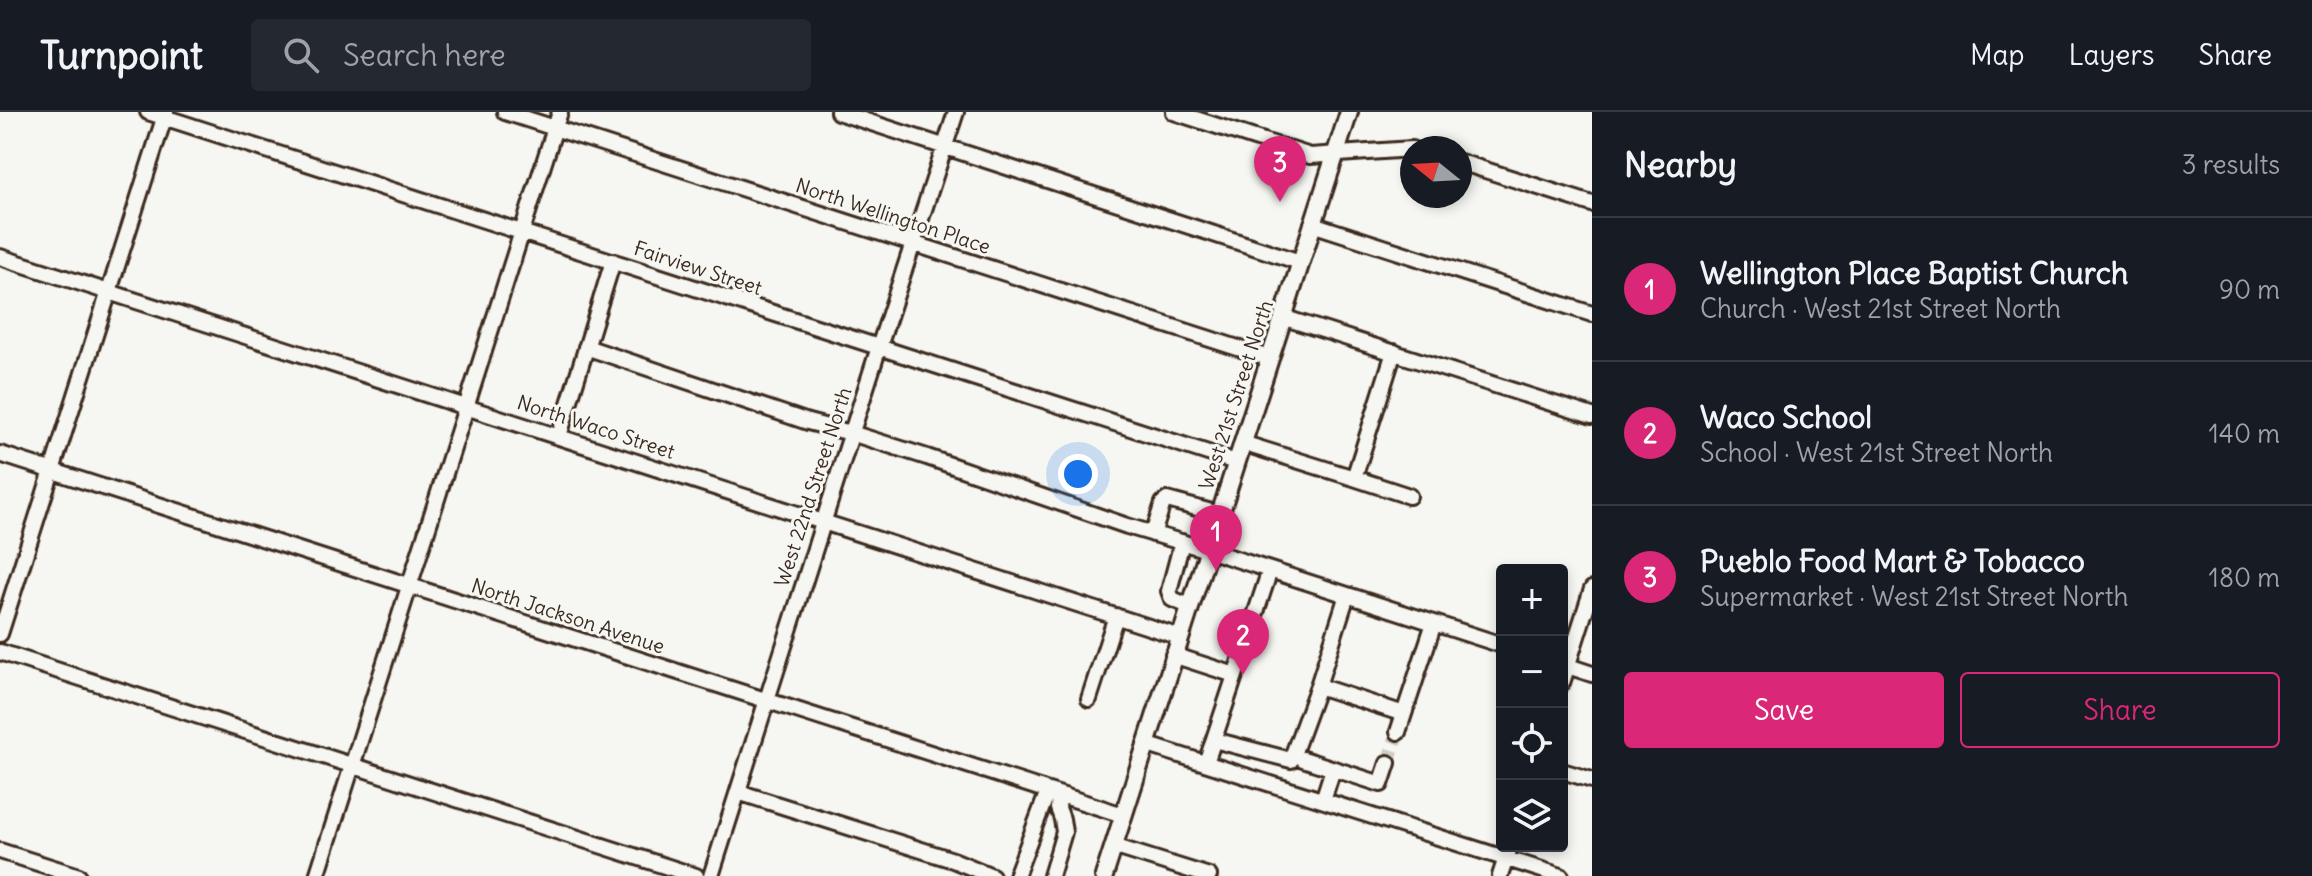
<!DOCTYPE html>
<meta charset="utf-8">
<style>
body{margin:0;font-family:Delius,sans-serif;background:#242831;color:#f1f3f6}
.controls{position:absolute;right:24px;bottom:24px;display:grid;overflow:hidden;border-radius:8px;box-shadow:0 4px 12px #0003}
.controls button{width:72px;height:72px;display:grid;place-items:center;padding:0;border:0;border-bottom:2px solid #363941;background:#171b24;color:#f1f3f6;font:40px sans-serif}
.compass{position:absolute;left:1400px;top:24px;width:72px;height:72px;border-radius:50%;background:#171b24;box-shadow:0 4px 12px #0003;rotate:288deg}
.you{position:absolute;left:1078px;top:362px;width:28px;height:28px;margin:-20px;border:6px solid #fff;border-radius:50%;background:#1a73e8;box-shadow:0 0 0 12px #1a73e833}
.badge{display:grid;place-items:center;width:52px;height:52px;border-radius:50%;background:#db2777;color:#fff;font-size:26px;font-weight:700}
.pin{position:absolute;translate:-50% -66px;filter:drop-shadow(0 2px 4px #0008)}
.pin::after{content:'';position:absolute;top:42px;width:28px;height:24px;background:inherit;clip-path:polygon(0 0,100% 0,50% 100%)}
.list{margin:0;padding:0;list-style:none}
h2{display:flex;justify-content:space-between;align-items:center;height:104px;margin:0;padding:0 32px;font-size:34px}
h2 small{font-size:26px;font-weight:400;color:#9ea1a6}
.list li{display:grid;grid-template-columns:52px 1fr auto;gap:24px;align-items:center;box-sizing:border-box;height:144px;padding:0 32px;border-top:2px solid #363941}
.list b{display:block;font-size:30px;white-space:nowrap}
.list p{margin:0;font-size:26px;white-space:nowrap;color:#9ea1a6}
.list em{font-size:26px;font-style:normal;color:#9ea1a6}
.actions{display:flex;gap:16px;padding:24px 32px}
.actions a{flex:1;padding:18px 0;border:2px solid #db2777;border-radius:8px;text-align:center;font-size:28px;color:#db2777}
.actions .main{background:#db2777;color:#fff}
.icon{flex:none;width:44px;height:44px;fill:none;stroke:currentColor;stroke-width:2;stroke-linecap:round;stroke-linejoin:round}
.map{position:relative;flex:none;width:1592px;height:764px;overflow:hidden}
header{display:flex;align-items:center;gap:48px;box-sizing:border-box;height:112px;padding:0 40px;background:#171b24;border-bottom:2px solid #363941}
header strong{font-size:38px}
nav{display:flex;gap:44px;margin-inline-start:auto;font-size:28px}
.search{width:560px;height:72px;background:#242831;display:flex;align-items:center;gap:20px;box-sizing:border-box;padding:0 28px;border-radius:8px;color:#9ea1a6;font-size:30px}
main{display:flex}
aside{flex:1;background:#171b24}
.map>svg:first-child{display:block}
</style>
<header>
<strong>Turnpoint</strong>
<div class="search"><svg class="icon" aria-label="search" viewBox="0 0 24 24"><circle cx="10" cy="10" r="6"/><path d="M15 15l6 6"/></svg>Search here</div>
<nav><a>Map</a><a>Layers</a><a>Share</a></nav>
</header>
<main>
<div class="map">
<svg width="1592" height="764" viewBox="0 0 1592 764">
<rect width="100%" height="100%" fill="#f6f6f2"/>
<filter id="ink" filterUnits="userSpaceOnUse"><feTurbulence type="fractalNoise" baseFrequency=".0125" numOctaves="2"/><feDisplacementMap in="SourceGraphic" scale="16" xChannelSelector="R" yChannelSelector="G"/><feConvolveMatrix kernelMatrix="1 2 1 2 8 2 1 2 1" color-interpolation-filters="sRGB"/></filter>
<g filter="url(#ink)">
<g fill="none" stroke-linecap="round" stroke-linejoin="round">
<path stroke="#d1cdc8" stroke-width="14" stroke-dasharray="14 7" stroke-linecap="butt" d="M1388,651L1398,620"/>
<g stroke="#3b2a1e" stroke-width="20">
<path id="minor" d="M148,0L1236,350
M505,0L1269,246
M838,0L1300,150
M1174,0L1310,44L1412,37
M1460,50L1592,92
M1312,112L1592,202
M0,145L1180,525
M1282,205L1592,304
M586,235L808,310L851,321L927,345L1127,414L1208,438L1502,533
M559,324L613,149
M1242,331L1354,366L1394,240
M0,342L1123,703
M1354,366L1409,384
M1153,422L1163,391L1167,388L1219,402
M1182,430L1169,479L1172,487L1189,494
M0,522L166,0
M0,540L696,764
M1173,543L1235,563
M1562,552L1592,562
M1562,571L1592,477
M1318,574L1404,602
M1089,587L1116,504
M1398,620L1434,511
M1214,628L1291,648L1318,574L1347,483
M1145,632L1561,764
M1303,647L1381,672L1388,651
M1206,651L1270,458
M1562,659L1592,668
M738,680L953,748L992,764
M1323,688L1333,657
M1113,734L1209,764
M0,739L79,764
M317,764L560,0
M711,764L879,235L956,0
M1016,764L1048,679
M1051,764L1064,720L1062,707L1058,696L1059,683
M1500,764L1510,734"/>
</g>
<g stroke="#3b2a1e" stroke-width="22">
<path id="major" d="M1104,764L1349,0"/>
</g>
<use href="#minor" stroke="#f6f6f2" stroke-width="14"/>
<use href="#major" stroke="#f6f6f2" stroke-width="16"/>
</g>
</g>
<g text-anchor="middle" stroke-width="6" stroke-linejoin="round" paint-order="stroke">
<g font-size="20" fill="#3b2a1e" stroke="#f6f6f2">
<text transform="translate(893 104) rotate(18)" y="7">North Wellington Place</text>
<text transform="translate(698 156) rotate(18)" y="7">Fairview Street</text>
<text transform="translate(1236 283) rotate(-72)" y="7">West 21st Street North</text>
<text transform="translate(596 315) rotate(18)" y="7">North Waco Street</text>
<text transform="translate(813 375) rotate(-72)" y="7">West 22nd Street North</text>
<text transform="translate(568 504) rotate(18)" y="7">North Jackson Avenue</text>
</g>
</g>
</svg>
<div class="controls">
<button>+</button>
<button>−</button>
<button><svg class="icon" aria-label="locate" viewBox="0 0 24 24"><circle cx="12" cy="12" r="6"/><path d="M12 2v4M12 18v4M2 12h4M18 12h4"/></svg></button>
<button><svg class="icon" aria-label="layers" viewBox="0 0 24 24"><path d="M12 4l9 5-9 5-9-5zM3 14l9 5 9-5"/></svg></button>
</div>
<svg class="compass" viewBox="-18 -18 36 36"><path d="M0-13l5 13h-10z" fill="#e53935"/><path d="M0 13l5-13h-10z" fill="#9ea1a6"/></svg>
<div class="you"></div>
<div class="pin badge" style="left:1216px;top:459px">1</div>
<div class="pin badge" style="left:1243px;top:563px">2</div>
<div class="pin badge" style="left:1280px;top:90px">3</div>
</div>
<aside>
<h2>Nearby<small>3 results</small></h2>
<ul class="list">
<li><span class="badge">1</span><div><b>Wellington Place Baptist Church</b><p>Church · West 21st Street North</p></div><em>90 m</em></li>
<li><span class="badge">2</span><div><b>Waco School</b><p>School · West 21st Street North</p></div><em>140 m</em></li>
<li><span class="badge">3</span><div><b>Pueblo Food Mart &amp; Tobacco</b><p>Supermarket · West 21st Street North</p></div><em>180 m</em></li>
</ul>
<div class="actions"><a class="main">Save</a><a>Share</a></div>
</aside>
</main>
